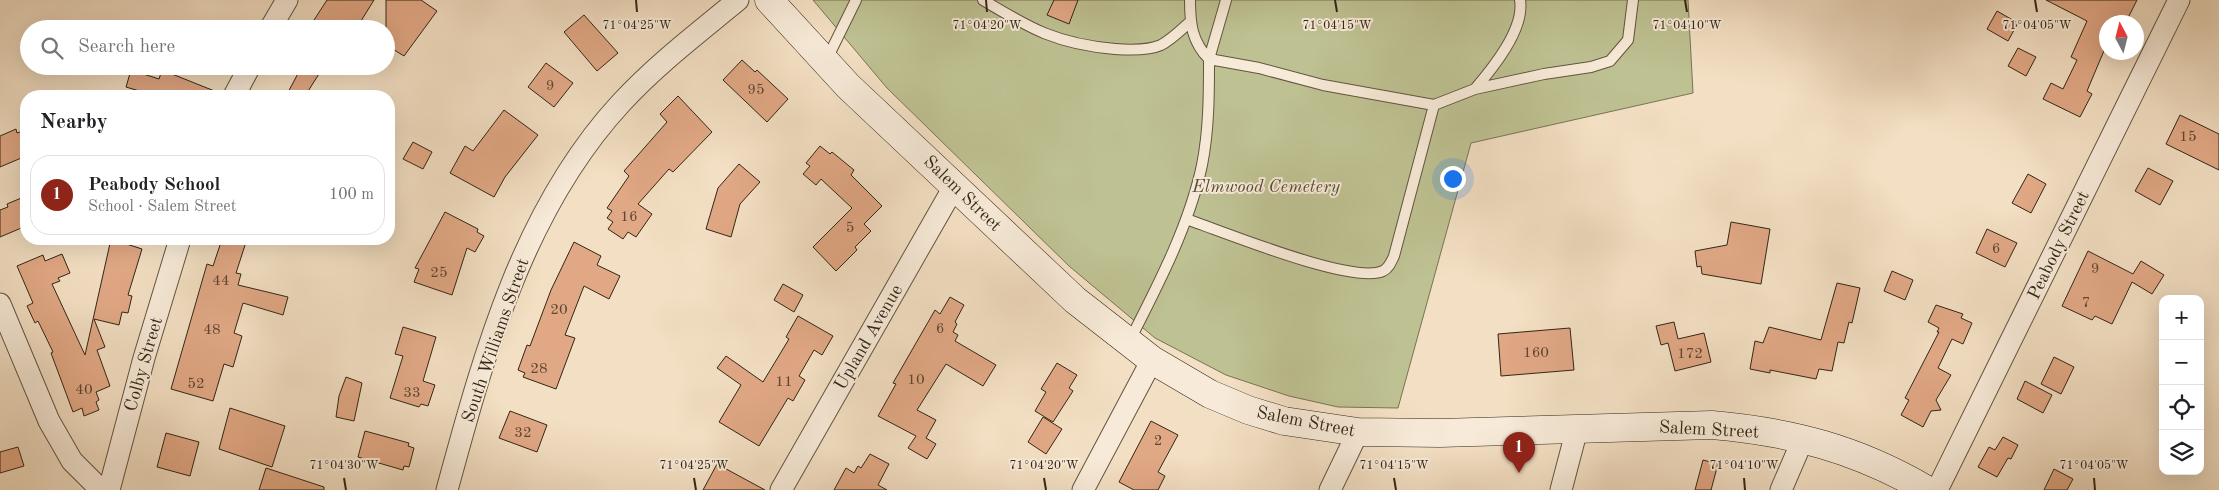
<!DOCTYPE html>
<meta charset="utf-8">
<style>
body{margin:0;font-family:"Old Standard TT",serif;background:#f2f2f2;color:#202124}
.controls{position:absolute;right:15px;bottom:15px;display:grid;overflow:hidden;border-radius:10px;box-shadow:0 5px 20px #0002}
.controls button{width:45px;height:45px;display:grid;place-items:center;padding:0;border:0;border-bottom:1px solid #e0e0e0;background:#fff;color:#202124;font:25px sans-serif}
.compass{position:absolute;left:2099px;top:15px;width:45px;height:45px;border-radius:50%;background:#fff;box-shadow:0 5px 20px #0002;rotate:353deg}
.you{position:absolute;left:1452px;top:178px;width:18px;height:18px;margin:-12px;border:4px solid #fff;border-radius:50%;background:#1a73e8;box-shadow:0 0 0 8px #1a73e833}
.badge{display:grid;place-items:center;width:32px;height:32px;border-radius:50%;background:#8f2418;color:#fff;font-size:16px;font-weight:700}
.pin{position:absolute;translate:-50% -41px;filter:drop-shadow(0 1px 2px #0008)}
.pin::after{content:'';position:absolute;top:26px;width:18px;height:15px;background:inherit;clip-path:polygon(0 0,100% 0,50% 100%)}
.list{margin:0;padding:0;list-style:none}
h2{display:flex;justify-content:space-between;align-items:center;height:65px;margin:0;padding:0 20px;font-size:21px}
h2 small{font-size:16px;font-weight:400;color:#757577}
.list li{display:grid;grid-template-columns:32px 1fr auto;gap:15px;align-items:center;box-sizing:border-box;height:80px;margin:0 10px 10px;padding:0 10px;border:1px solid #e0e0e0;border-radius:20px}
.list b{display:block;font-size:19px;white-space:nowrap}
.list p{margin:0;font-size:16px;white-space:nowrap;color:#757577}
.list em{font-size:16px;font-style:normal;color:#757577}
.icon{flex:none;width:28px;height:28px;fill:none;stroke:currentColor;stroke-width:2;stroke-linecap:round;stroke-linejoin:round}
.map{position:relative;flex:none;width:2219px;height:490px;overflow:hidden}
.search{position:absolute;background:#fff;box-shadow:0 5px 20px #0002;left:20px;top:20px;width:375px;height:55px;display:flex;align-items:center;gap:12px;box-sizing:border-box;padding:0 18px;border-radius:28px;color:#757577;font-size:19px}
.panel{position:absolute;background:#fff;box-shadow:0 5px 20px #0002;left:20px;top:90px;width:375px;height:155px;border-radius:20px}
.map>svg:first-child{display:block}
</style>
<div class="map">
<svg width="2219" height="490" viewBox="0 0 2219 490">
<rect width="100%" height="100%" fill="#f3dfc3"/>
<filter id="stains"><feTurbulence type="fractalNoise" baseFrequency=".004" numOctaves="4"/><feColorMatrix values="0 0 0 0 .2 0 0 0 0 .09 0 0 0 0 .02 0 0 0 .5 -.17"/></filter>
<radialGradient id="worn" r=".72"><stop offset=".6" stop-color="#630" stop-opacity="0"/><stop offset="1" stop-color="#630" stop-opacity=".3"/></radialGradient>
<path fill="#bec192" stroke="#787454" d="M813,0H1688L1693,93L1471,143L1398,408L1338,407L1289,396L1226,375L1155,338L1069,266L887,88Z"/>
<path fill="#e1a885" stroke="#322615" d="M327,0H374L356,29H328L314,20Z
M386,0H421L437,11L404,56L386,45Z
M1054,0H1078L1069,24L1047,15Z
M2046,0H2137L2126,22H2106V46L2087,91L2092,94L2080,117L2043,99L2051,83L2063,89L2077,60L2071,57L2087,21Z
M1997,11L2018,23L2008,41L1987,29Z
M584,15L618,53L597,71L564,32Z
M2018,48L2036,57L2026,76L2008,66Z
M742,60L755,72L757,70L788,99L767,122L723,80Z
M546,63L573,83L554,107L528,87Z
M302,66H324L305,96H286Z
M131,70L159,79L162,70L222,94V96H156L126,87Z
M678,96L712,132L673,172L669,169L638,204L652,214L636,237L628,232L623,239L608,229L613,222L607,218L612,211L607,208L629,176L624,171L667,122L660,114Z
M504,110L538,135L505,177L494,197L450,173L465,146L473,151Z
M2180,115L2219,134V170L2166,144Z
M16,129L17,133L26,130V156L0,167V136Z
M413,142L432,152L423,169L403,159Z
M820,146L830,154L832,152L854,170L851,175L882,206L864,224L871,231L855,247L857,250L836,271L813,247L852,208L821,179L816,185L803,174L810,166L806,163Z
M739,164L760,182L740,204L731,237L706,229L718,188Z
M2148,168L2173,181L2160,205L2135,191Z
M2028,174L2046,184L2031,213L2012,203Z
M26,196V226L0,237V210L8,207L7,204Z
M445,212L478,229L477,232L484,236L475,252L467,248L452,295L414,282L419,269L415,268Z
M1731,222L1770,229L1761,284L1702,274L1701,266L1697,267L1695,251L1727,245Z
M1987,229L2017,243L2005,267L1976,253Z
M111,239L142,249L128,295L132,296L128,313L122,312L119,325L94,319L105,347L97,350L110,386L96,392L99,400L96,402L99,410L84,416L82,408L73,412L51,353L53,352L38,321L35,323L27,306L33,303L17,266L43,255L45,261L62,254L70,273L58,278L60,281L52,284L85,355Z
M222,239H247L236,273L241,274L238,285L288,297L283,315L243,303L234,333L242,336L233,367L224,364L213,401L171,389L207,264L213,266Z
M574,242L601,256L597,265L620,276L609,299L584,286L565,335L575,338L556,389L523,377L525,373L518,370L527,345L530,346L551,290Z
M2088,251L2133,274L2141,261L2164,275L2152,294L2132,282L2112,324L2095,316L2092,320L2062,306Z
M1892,271L1913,280L1905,300L1884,291Z
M1837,283L1860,288L1852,323L1849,322L1844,343L1838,342L1832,371L1819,369L1816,379L1770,370V373L1750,369L1755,341L1763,343L1769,327L1821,340Z
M783,284L803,295L794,312L774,300Z
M950,297L964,305L955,322L957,324L953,332L958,335L955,341L996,365L983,386L946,364L917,410L936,420L926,438L936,444L927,459L908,448L916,436L878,416L896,384L893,383L935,310L940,314Z
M1936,305L1963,314L1961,318L1972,323L1963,344L1952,339L1938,368L1951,375L1936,400L1941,410L1931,411L1923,427L1901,415L1909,400L1905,398L1939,332H1937L1939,328L1928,322Z
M798,316L833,336L822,355L814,350L799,376L805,380L793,401L788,398L759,446L719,422L741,385L717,368L726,356L763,382L789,339L786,337Z
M1674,322L1678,339L1704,333L1711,362L1675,371L1668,343L1661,345L1656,326Z
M403,327L436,337L423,381L435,385L428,406L421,404L419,407L390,398L403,356L395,354Z
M1570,328L1574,370L1501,376L1498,334Z
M2054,357L2074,367L2061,394L2041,384Z
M1057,363L1077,375L1069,388L1073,391L1053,422L1035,411L1046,392L1041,389Z
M346,377L362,383L354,421L336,417L339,396Z
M2025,381L2052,395L2043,413L2017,399Z
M230,408L285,426L272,467L219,449Z
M510,411L547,425L537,452L499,438Z
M1043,417L1062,429L1046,454L1028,442Z
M1151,421L1178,435L1158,472L1165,476L1158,490H1134L1119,482Z
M365,431L409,443L408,446L414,448L409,467L404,466L403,470L358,457Z
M166,433L199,442L190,476L157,467Z
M2003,437L2018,445L2011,459L2008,458L1997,477L1978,467L1989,447L1995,450Z
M18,447L24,466L0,473V452Z
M870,454L889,464L878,485L887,490H834L846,468L854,473L858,466L861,468Z
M1703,460L1718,464L1711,490H1695Z
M717,464L765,490H703Z
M266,468L324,487V490H259Z
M2054,469L2073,479L2067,490H2044Z"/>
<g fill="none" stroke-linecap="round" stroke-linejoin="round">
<g stroke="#625440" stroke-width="12">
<path id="lane" d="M983,0C1031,29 1057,44 1115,49C1129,50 1148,51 1161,45C1171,40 1182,29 1191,21
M1190,0C1190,24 1192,42 1209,59L1226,0
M1520,0C1525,29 1492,69 1475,89L1544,74L1591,67L1610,61L1628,40L1633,0
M826,61L856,0
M1434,105L1475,89
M1130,340C1158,285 1189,226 1202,165C1209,130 1209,94 1209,59L1259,68L1323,85L1434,105L1394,256C1391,262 1389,268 1383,271C1352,285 1222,231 1186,219"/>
</g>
<g stroke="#625440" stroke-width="23">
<path id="street" d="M270,29L287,0
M234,96L250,66
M0,304L49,421L72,461L101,490
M109,490L144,358L180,239
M447,490C484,354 523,209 621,103C657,64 698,33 738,0
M781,490L955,185
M1083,490L1152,360
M1330,490L1358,432
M1561,490L1577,429
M1781,490L1803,439
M1937,490L2179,0"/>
</g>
<g stroke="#322615" stroke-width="29">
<path id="secondary" d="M769,0L848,86L1075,300L1152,360L1210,394L1248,410L1284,421L1358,432L1440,433L1712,425C1792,432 1857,449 1927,490"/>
</g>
<use href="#lane" stroke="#f7ead8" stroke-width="10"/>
<use href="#street" stroke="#f7ead8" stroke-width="21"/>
<use href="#secondary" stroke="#f7ead8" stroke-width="28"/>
</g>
<path fill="none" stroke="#322615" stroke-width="2" d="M636,0L637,12M986,0L987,12M1335,0L1337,12M1685,0L1687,12M2035,0L2037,12M344,478L346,490M694,478L696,490M1044,478L1046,490M1394,478L1396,490M1744,478L1745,490M2094,478L2095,490"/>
<g text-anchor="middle" stroke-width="4" stroke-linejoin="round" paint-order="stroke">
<g font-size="15" fill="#5e4631">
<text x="550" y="90">9</text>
<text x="756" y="94">95</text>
<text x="2188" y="141">15</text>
<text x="629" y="221">16</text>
<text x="850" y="232">5</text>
<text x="1996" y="253">6</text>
<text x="2095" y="273">9</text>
<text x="439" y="277">25</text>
<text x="221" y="285">44</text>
<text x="2086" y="307">7</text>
<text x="559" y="314">20</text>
<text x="940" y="333">6</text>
<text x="212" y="334">48</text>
<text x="1536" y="357">160</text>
<text x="1690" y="358">172</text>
<text x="539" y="373">28</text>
<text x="916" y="384">10</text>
<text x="784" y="386">11</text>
<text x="196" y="388">52</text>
<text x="84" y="394">40</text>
<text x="412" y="397">33</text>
<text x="523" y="437">32</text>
<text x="1158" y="445">2</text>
</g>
<g font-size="18" font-style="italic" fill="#554d34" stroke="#f7ead8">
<text x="1266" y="192">Elmwood Cemetery</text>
</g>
<g font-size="18" fill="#322615" stroke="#f7ead8">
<text transform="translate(963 193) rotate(44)" y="6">Salem Street</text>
<text transform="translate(2058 245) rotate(-64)" y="6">Peabody Street</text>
<text transform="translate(868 337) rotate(-60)" y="6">Upland Avenue</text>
<text transform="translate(495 340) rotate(-71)" y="6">South Williams Street</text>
<text transform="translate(143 364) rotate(-74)" y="6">Colby Street</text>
<text transform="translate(1306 421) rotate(11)" y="6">Salem Street</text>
<text transform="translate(1709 429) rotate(3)" y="6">Salem Street</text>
</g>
</g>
<g font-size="12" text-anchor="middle" fill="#322615" stroke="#f7ead8" stroke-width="4" stroke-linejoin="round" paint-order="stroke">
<text x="637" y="29">71°04'25"W</text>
<text x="987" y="29">71°04'20"W</text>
<text x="1337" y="29">71°04'15"W</text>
<text x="1687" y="29">71°04'10"W</text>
<text x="2037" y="29">71°04'05"W</text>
<text x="344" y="469">71°04'30"W</text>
<text x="694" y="469">71°04'25"W</text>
<text x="1044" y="469">71°04'20"W</text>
<text x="1394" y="469">71°04'15"W</text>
<text x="1744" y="469">71°04'10"W</text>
<text x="2094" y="469">71°04'05"W</text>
</g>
<rect width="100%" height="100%" filter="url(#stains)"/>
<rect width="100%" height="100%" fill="url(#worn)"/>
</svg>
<div class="controls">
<button>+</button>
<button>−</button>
<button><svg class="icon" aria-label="locate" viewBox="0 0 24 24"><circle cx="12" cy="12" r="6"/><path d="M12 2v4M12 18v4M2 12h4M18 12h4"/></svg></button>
<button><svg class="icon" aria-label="layers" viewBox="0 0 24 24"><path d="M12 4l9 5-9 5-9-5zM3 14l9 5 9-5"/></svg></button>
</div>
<svg class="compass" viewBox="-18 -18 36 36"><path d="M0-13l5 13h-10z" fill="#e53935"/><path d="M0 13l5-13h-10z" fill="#757577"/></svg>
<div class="you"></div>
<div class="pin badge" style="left:1519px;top:473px">1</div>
<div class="search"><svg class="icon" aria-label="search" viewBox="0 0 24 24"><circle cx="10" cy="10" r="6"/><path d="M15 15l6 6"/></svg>Search here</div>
<section class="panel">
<h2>Nearby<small></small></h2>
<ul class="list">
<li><span class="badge">1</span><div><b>Peabody School</b><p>School · Salem Street</p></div><em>100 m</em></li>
</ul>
</section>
</div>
